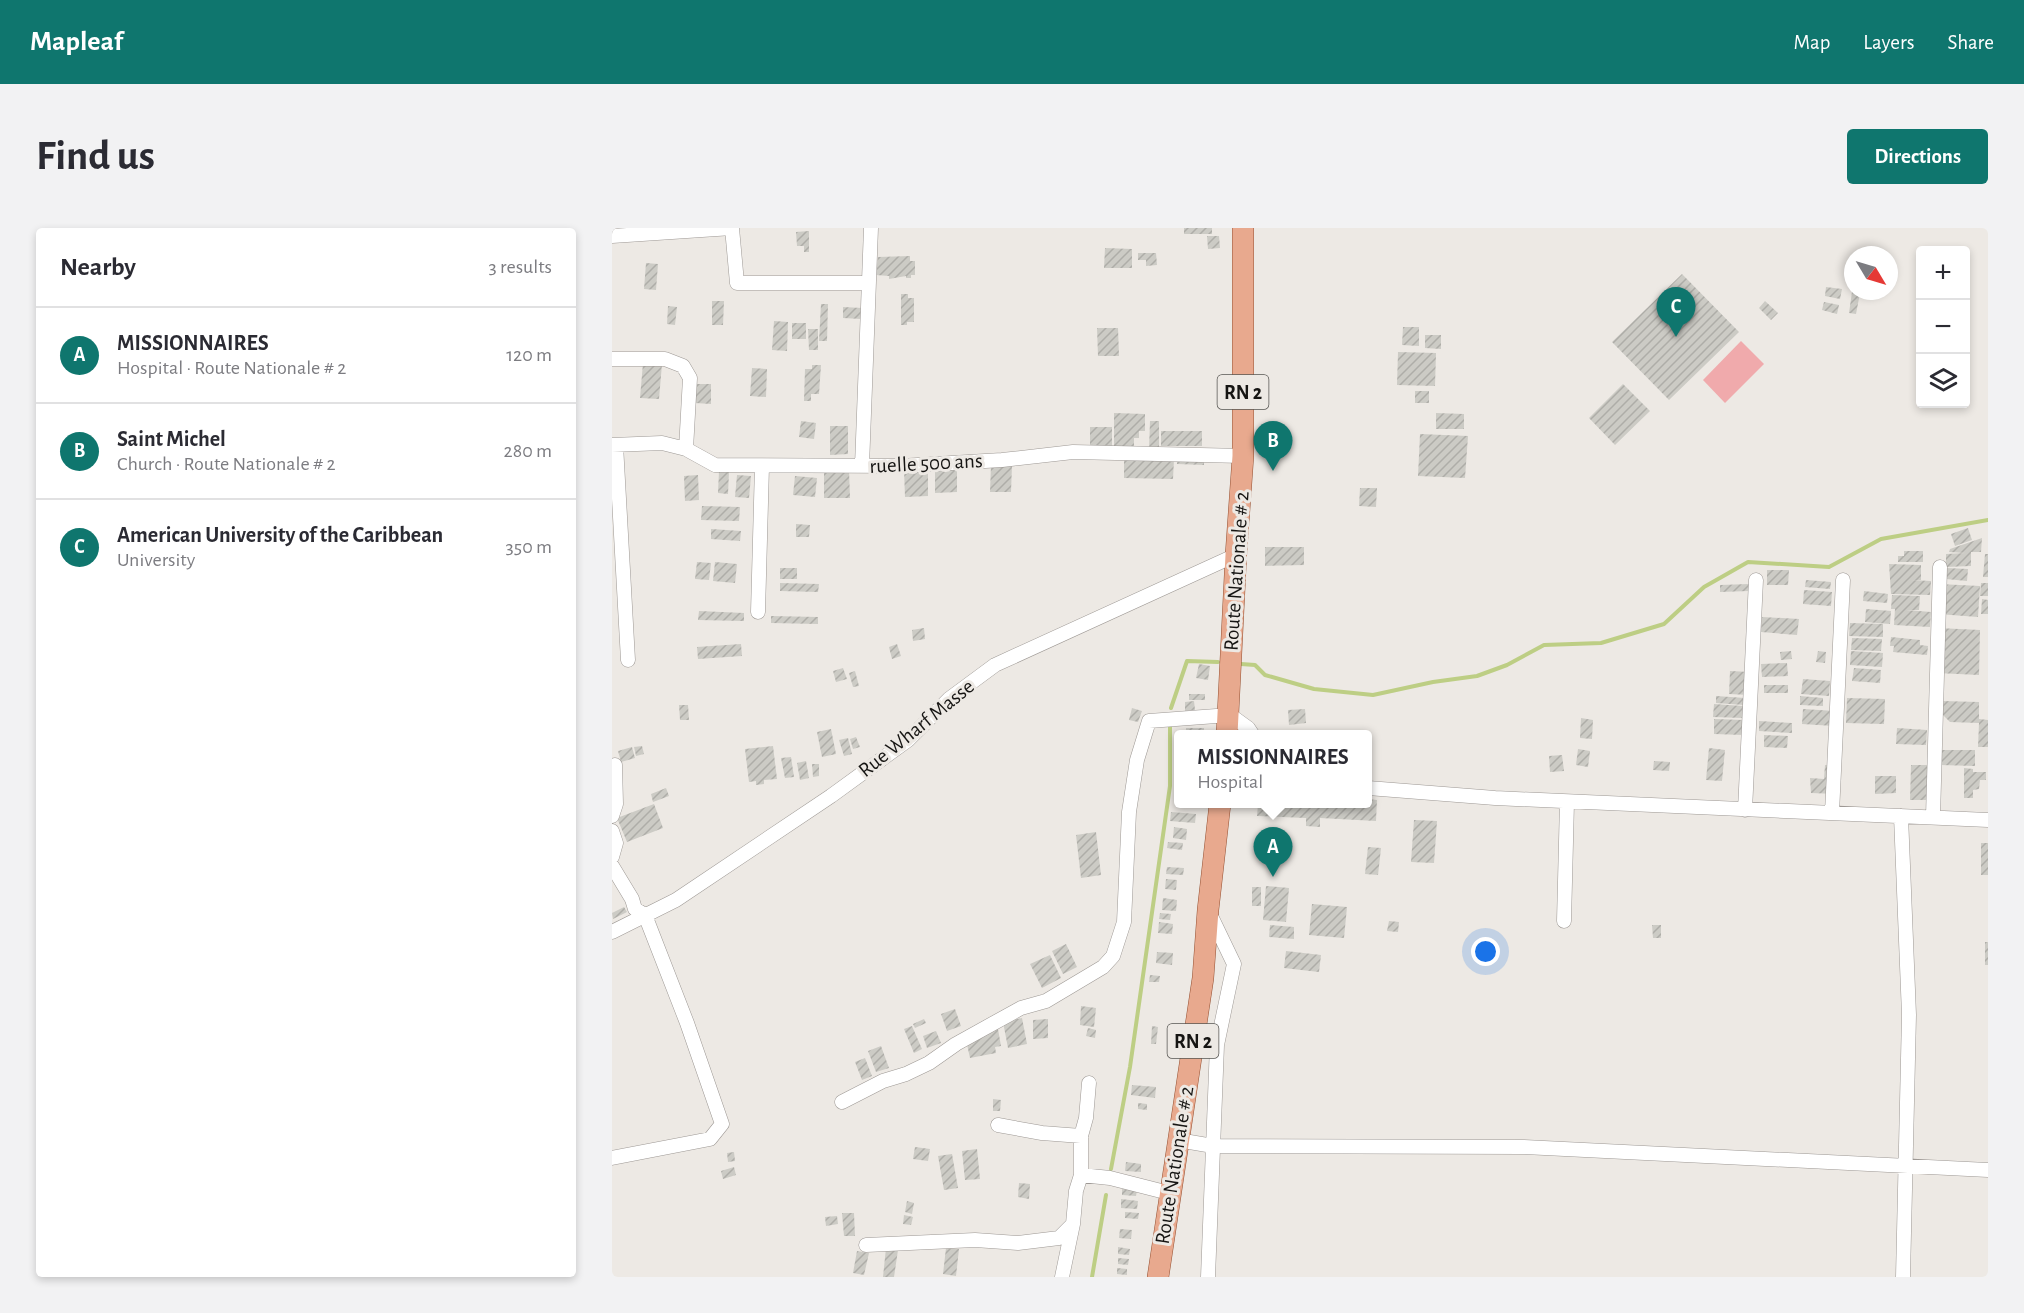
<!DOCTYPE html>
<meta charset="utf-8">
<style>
body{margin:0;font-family:"Alegreya Sans",sans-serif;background:#f2f2f3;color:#2b2b33}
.controls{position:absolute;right:18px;top:18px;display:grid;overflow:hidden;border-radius:6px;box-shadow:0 3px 9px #0003}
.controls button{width:54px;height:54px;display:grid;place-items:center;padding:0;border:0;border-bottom:2px solid #e1e1e2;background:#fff;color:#2b2b33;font:30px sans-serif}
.compass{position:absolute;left:1232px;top:18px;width:54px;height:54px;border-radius:50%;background:#fff;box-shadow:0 3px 9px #0003;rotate:128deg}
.you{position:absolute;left:874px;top:724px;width:21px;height:21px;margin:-15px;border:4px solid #fff;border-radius:50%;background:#1a73e8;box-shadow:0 0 0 9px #1a73e833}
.badge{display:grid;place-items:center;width:39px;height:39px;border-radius:50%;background:#0f766e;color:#fff;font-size:20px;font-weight:700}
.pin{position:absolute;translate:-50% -50px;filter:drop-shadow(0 2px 3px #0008)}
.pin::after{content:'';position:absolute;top:32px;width:21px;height:18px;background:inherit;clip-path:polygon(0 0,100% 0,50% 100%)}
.popup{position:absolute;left:562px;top:502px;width:198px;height:78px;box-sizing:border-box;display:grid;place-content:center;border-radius:6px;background:#fff;filter:drop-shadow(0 2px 4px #0005);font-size:20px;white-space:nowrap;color:#7c7c81}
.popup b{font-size:22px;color:#2b2b33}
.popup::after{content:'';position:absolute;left:50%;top:100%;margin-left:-12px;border:12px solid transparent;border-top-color:#fff}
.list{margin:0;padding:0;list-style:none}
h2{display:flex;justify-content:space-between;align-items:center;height:78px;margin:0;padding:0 24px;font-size:26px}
h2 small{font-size:20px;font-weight:400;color:#7c7c81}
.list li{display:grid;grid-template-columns:39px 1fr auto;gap:18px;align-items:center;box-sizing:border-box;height:96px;padding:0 24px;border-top:2px solid #e1e1e2}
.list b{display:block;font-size:22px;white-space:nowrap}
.list p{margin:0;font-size:20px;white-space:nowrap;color:#7c7c81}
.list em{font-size:20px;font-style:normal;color:#7c7c81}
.icon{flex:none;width:33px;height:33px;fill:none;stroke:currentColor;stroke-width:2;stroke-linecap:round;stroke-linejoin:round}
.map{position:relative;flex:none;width:1376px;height:1049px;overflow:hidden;border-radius:6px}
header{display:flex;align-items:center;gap:36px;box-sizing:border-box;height:84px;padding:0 30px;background:#0f766e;color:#fff}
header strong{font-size:28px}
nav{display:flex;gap:33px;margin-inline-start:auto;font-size:21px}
.intro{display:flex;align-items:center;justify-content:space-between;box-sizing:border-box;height:144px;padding:0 36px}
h1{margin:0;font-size:42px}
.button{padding:15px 27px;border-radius:6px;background:#0f766e;color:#fff;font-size:21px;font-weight:700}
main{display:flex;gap:36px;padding:0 36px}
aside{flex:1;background:#fff;border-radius:6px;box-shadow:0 3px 9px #0003}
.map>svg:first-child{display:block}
</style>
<header>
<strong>Mapleaf</strong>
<nav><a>Map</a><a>Layers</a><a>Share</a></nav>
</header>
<div class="intro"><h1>Find us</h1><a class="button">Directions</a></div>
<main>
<aside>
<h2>Nearby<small>3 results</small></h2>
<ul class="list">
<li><span class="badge">A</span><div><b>MISSIONNAIRES</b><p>Hospital · Route Nationale # 2</p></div><em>120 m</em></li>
<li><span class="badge">B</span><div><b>Saint Michel</b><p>Church · Route Nationale # 2</p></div><em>280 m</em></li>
<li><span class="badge">C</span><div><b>American University of the Caribbean</b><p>University</p></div><em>350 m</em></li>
</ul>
</aside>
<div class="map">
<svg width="1376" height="1049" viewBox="0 0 1376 1049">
<defs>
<pattern id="building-hatch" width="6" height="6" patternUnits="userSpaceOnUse" patternTransform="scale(1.5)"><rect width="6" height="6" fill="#cccbc5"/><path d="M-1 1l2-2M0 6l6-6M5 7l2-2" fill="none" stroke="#aeada8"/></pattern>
</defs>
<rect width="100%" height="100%" fill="#ede9e4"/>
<path fill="#f0aaac" d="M1129,113L1152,136L1113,175L1091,152Z"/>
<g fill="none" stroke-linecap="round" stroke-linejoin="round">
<path stroke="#bdce84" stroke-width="4" d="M629,436L643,437L653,447L702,461L761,467L821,454L865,448L895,437L932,417L989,415L1052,396L1092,359L1136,334L1217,339L1269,311L1376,292
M559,480L575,433L606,434
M499,941L518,839L558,558V498
M480,1049L494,967"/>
</g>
<path fill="url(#building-hatch)" d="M572,0H600V6H572Z
M197,3V24H192V18H185L184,4Z
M595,8H607L608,20L596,21Z
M493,20L520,21V40H492Z
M526,25H544L545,37L534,38V32H526Z
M298,28V33H303V47H299V50H294V48L277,51V48L264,47L266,29Z
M34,35L46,36L44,62L32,61Z
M1070,46L1127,104L1057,172L1000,114Z
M1214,59L1230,61L1228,71L1213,68Z
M1240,64L1248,65L1244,86L1237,85Z
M289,66H296V70H302V94H295V97H289Z
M100,73H112L111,97H100Z
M1153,73L1166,85L1159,92L1147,80Z
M1212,74L1227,77L1225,86L1210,82Z
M209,76H216L215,113H207Z
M56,78L65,79L63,97L55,96Z
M231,79L250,80L249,91L231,90Z
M162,93L176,94L175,123L160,122Z
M180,95H194V111H180Z
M791,99H807V118L790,117Z
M485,100H506L507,128H486Z
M196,101H206V122H197Z
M813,107H829V121L813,120Z
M786,124L824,125L823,158L785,157Z
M31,135L50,136L47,171L28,170Z
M200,137H209L207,166H199V173H192L193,141H200Z
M140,140L155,141L154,169L138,168Z
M83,156H99V176L83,175Z
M1011,156L1038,183L1003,217L977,190Z
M803,163H817V175H803Z
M502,185L533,186V203H527V210H522V219H502Z
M824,185L852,186V201H824Z
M189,193L204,195L202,211L187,209Z
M538,193H547V221H537Z
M218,198H236V226L218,227Z
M478,199H500V220H478Z
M549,203H590V218H549Z
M808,206L856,208L853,250L806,248Z
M512,230L562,231L561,251L512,250Z
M565,231H592V237L565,236Z
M379,237H400L399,264H378Z
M316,241V268L293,269L292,242Z
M323,241H345V264L323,265Z
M237,242L238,270H212V243Z
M107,243L117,244L116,266L106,265Z
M86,247L87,272L73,273L72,248Z
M125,247L139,248L137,270L123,269Z
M183,248L205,250L203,269L181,267Z
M748,260H765L764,279L747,278Z
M90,278L128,279L127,293L89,292Z
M184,296L198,297L197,309H184Z
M1356,300L1360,312L1343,318L1339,306Z
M99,301L129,303L128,313L99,311Z
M1370,310L1369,324H1359V338L1334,339V326L1353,325L1337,324L1338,321Z
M653,319H692V337L653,338Z
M1292,323H1311V334H1286V328H1292Z
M1373,326H1376V349H1371Z
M85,334L99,335L97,352L83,351Z
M103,334L125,336L123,355L101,353Z
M1277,336L1309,337V352H1300L1319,353L1318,367L1279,366Z
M168,340H185V351H168Z
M1334,340L1356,341L1355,353L1334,351Z
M1155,342H1177L1176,357H1155Z
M1194,352L1219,354L1218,361L1193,359Z
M168,355L207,356L206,364L168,363Z
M1369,355H1376V368H1368Z
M1137,356V363L1108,364V357Z
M1327,356L1368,358L1366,389L1326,386Z
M1192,362L1220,364L1219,378L1191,376Z
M1252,363L1276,366L1275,375L1251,373Z
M1280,367L1308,368L1307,382H1294L1319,384L1318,399L1282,397L1283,381H1279Z
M1370,371L1376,372V386H1369Z
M1254,381L1279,383L1278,396L1253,394Z
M87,383L132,385V393L86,392Z
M159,388L206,389V396L159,395Z
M1150,389L1187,391L1185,407L1149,404Z
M1238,395L1271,396V409L1237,408Z
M312,400L313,411L301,413L300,402Z
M1326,400L1368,402L1367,447L1325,445Z
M1279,409L1308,412V417L1316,418L1315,427L1281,424L1282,418H1278Z
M1240,410L1270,411L1269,423L1239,422Z
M129,416L130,428L86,431L85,419Z
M285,416L289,428L280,431L277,419Z
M1179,423L1180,431L1169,432L1168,424Z
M1206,423L1214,424L1213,435L1204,434Z
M1239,423L1271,425L1270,439L1238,437Z
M1175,435L1176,448L1150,449L1149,436Z
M587,436L598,438L596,452L584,450Z
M231,440L235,451L224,454L221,443Z
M1242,440L1269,442L1268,455L1240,453Z
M243,443L247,458L241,459L237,445Z
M1118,443L1138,444L1137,467L1117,466Z
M1191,451L1218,453L1217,468L1189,466Z
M1152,457H1176V465H1152Z
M577,466H593V472H577Z
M1104,468L1133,470L1132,477L1104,475Z
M1188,468L1211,470V478L1188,477Z
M1235,470L1273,471L1272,496L1234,495Z
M582,473L583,482L573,483V474Z
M1330,473L1367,474V491L1376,492V519H1366L1367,495L1338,494L1326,482Z
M1102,476L1131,478V490L1101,489Z
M67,477H76L77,492H68Z
M520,480L530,483L526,494L517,492Z
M693,481L694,495L677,497L676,482Z
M1191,481L1223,483L1222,498L1190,496Z
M969,490L981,492L980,511L968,510Z
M1102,491L1131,492V507L1102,506Z
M1147,493L1180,495V505L1147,503Z
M574,500H592V506H574Z
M1285,500L1315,502L1314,517L1284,516Z
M219,501L224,526L210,529L205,504Z
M1152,507L1176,508L1175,520L1152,519Z
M244,509L248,519L241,521L238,511Z
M236,510L240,526L232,528L227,512Z
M30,518L32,526L24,528L22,519Z
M161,518L165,551L152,552V556L144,557V553L137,554L133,521Z
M20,519L23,530L9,534L6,523Z
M1097,520L1113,522L1110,553L1094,552Z
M966,521L978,523L976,539L964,537Z
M1328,522H1363V538L1328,537Z
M950,527L952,543L938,544L937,528Z
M179,529L182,549L173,550L169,530Z
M194,533L197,550L188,552L185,535Z
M1042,533L1058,534L1057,543L1041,542Z
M200,536H207V548L201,549Z
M1213,537L1226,538L1224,566L1199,565L1198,550L1212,551Z
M1299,537H1317L1316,572H1298Z
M1352,540L1361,541V544H1374V552H1368L1367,561L1361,562V570H1352Z
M1263,548H1284V565L1263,566Z
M54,560L57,568L41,574L39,566Z
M756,571L765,572L764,593L708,590V599L694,598V590L645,588L646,576H756Z
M42,576L51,600L15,614L5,590Z
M559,584L584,586L583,595L558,593Z
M802,592L825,593L822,635L799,634Z
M562,599L575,601L574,612L561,610Z
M484,604L489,647L469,650L464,607Z
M556,614L571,615L570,622L555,620Z
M1369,615H1376V647H1369Z
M756,619L769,620L766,647L753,646Z
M555,639L572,640L571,647L554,646Z
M554,651L565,652L564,662L553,661Z
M654,658L677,660L674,694L651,692Z
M640,659H649V678H640Z
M551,670L565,672L564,683L550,682Z
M700,676L735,679L732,710L697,707Z
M12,679L15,684L1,691L0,685Z
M548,685L559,686L558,692L547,691Z
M777,693L787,694L786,704L775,703Z
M547,694L561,696L560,706L546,705Z
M658,697L682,699V711L657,709Z
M1040,697H1049V710H1041Z
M1373,714H1376V737H1373Z
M454,716L465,739L451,746L440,723Z
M674,723L709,727L707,744L672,740Z
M545,724L561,725L560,737L544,735Z
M438,727L449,750L430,760L418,736Z
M538,747L548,748L547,754H537Z
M469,778L484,780L482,799L468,797Z
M343,781L349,798L335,803L329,786Z
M410,790L415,816L396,820L391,794Z
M312,791L314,795L303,800L301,796Z
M436,791V810L421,811V792Z
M300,798L310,821L302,825L292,801Z
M540,798L546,799L544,816H539Z
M476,800L484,802L483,810L474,808Z
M386,801L389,818L383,819L384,825L358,830L354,812L369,804Z
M324,803L329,815L315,820L311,808Z
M269,818L277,840L264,844L256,823Z
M253,830L260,848L250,852L243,834Z
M520,857L544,859L543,870L519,867Z
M381,871L389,872L388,883H381Z
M526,875L535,876V882L526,881Z
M303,919L318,921L316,933L301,931Z
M365,921L368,951L353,952L350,923Z
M122,924L123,933L116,934L115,925Z
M340,926L346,960L332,962L326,928Z
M514,934L529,936V944L513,943Z
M122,939L124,947L111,951L109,943Z
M407,955L418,956L417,971L406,969Z
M510,961L525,962L524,968L510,967Z
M509,971L526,973L525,981L509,980Z
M295,973L302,975L300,986L293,984Z
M513,984L527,985L526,991L513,990Z
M230,985H242L243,1008H232Z
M292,987L301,989L299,997L291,996Z
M225,988L226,996L214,998L213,989Z
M508,1001L520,1002L519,1011L507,1010Z
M506,1019L518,1021L517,1027L506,1026Z
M274,1020L286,1022L282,1049H271Z
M334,1020L347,1021L344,1048L331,1046Z
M245,1023L257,1025L252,1047L241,1045Z
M506,1030L517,1031L516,1037L506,1036Z
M505,1040L515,1041V1047L505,1046Z"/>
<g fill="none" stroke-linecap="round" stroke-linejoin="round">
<g stroke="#9d9894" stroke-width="15">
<path id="minor" d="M0,8L120,0L125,55H257
M0,131H53L71,138L78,150L74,221
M0,217L50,215L74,221L103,237L289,238L390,232L461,224L631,228
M4,217L16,432
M250,238L259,0
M146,384L150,238
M756,560L883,570L1376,592
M1133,582L1144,352
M1220,585L1231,352
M0,588L4,576L3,537
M1289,588L1297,787L1291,1049
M1321,589L1328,339
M0,603L4,615L0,629
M0,638L20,671L23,681L33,687L75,795L110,896L98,911L0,930
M952,693L955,574
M0,704L64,672L219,568L296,512L337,471L383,437L624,327
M230,874L271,853L294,846L317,835L344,816L409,780L434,773L491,739L501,728L512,694L517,584L525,532L537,493L618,487L636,500L640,506
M386,897L430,905L469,908
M566,912L601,918L912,919L1376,942
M469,947L498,950L557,965
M254,1017L363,1012L406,1015L447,1010L461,996
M450,1049L461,996L464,963L469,947V908L474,890L477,855
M596,1049L605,817L622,736L597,684"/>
</g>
<g stroke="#945032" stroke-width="22">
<path id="primary" d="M615,506L624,327L631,228V0
M546,1049L591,750L596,682L608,576"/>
</g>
<use href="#minor" stroke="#fff" stroke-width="14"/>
<use href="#primary" stroke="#e8a98e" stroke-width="21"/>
</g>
<g text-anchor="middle" stroke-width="6" stroke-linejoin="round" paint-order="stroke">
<g fill="#ede9e4" stroke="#565552" stroke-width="1.5">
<rect x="605.5" y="147" width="51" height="34" rx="4.5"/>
<rect x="555.5" y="796" width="51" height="34" rx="4.5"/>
</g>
<g font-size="20" font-weight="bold" fill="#161513">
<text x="631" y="171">RN 2</text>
<text x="581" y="820">RN 2</text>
</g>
<g font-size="21" fill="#161513" stroke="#ede9e4">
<text transform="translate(314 235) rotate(-3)" y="7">ruelle 500 ans</text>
<text transform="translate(624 343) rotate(-86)" y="7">Route Nationale # 2</text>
<text transform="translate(304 500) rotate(-39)" y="7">Rue Wharf Masse</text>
<text transform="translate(562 937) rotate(-81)" y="7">Route Nationale # 2</text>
</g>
</g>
</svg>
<div class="controls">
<button>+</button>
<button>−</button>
<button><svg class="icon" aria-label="layers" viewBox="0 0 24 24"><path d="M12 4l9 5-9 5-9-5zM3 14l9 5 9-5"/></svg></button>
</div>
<svg class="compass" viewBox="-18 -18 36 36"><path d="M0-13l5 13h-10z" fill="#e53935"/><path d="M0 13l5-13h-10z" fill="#7c7c81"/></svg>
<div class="you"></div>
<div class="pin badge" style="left:661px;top:649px">A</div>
<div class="popup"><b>MISSIONNAIRES</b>Hospital</div>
<div class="pin badge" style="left:661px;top:243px">B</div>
<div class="pin badge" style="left:1064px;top:109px">C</div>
</div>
</main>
